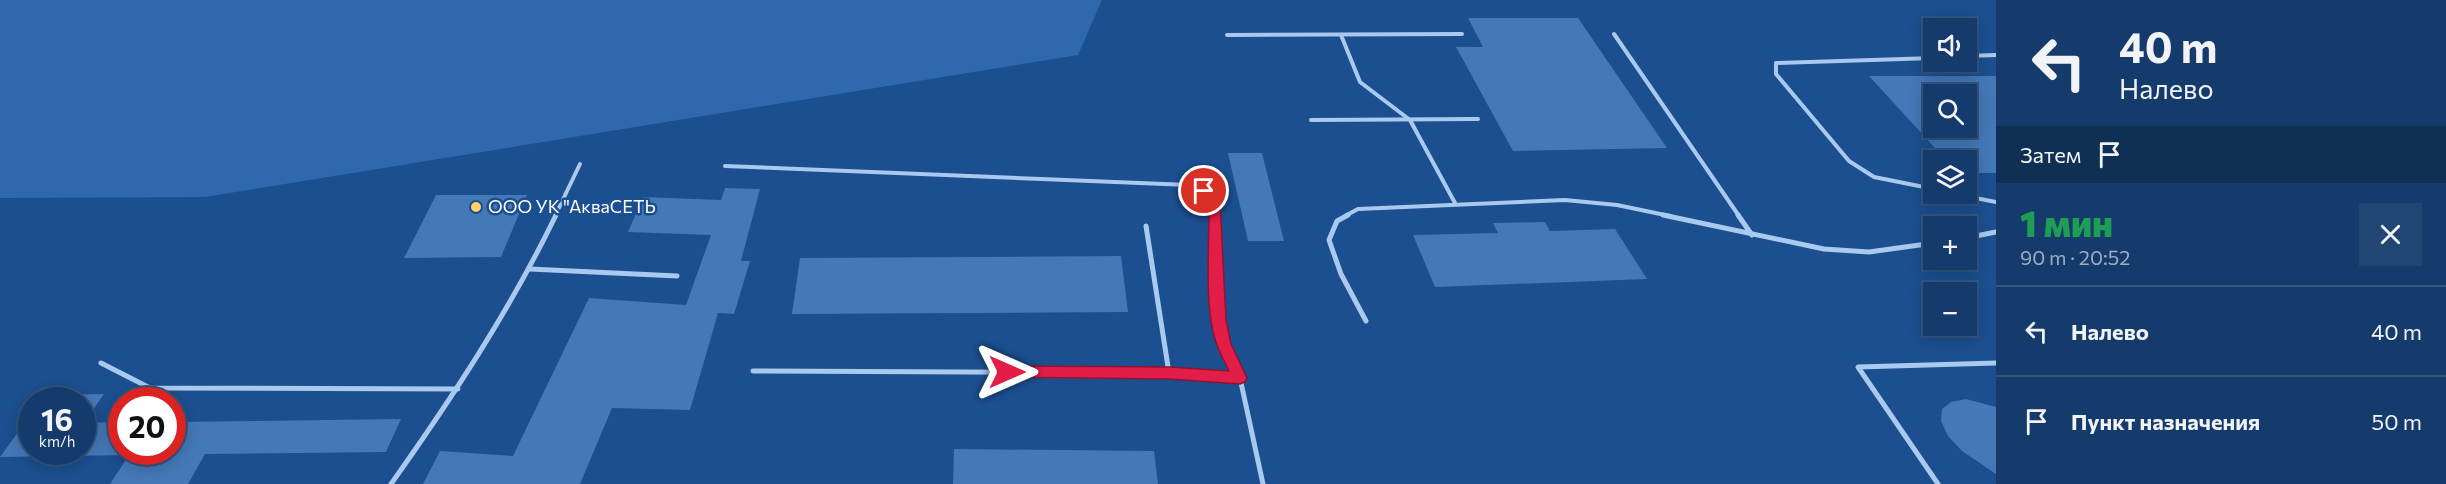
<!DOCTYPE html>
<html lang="ru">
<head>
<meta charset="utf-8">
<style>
	body { margin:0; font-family:Commissioner,sans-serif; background:#214673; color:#f1f3f6; height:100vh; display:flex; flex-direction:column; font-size:22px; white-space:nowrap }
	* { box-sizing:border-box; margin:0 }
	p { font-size:20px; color:#9dadc1 }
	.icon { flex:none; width:33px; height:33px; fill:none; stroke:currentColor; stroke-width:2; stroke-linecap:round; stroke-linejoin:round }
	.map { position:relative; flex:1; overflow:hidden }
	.drawer { display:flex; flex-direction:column; background:#143b6b; width:450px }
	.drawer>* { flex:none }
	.banner { background:#143b6b; color:#f1f3f6; overflow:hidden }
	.tools { position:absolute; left:1923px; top:18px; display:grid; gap:12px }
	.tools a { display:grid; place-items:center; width:54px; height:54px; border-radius:0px; background:#143b6b; box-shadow:0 3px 15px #0003,0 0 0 2px #33557e; font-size:30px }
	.speed { position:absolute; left:18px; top:387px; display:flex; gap:12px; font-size:30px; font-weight:700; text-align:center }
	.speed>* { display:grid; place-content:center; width:78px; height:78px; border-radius:50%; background:#143b6b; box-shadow:0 3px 15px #0003,0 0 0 2px #33557e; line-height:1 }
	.speed small { font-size:15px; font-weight:400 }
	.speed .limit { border:9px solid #d22; background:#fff; color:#111 }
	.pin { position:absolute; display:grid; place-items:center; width:51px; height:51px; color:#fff; margin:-26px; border:3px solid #fff; border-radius:50%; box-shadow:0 2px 6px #0007 }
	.me { position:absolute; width:66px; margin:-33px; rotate:90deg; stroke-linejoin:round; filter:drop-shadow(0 0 4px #0008) }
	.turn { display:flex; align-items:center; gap:21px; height:126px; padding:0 24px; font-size:27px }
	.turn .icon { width:78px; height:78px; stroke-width:2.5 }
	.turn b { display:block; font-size:42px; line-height:51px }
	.then { display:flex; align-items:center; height:57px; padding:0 24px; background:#0003; gap:12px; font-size:22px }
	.round { display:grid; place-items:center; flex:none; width:63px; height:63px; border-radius:0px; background:#214673 }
	.headline { display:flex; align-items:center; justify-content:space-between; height:102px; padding:0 24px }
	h1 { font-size:36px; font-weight:800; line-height:45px; color:#1e9e55 }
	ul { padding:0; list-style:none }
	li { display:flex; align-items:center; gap:18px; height:90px; padding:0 24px; border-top:2px solid #33557e }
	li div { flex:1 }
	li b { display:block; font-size:22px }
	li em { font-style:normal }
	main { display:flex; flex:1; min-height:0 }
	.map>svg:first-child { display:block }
	.green { fill:#2e69ad }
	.building { fill:#4478b7; fill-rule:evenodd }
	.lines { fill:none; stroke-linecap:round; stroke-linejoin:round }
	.service-far1 { stroke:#a9c9ee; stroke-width:4 }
	.service { stroke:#a9c9ee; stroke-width:5 }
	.route { fill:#e11d48; stroke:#92132f; stroke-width:1.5 }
	.poi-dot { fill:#ffd166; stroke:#1b4f8f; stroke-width:2 }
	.labels { text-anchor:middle; stroke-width:5; stroke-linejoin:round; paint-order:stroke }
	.poi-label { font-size:18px; fill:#fff; stroke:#1b4f8f; text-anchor:start }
</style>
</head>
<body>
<main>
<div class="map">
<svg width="1996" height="484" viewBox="0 0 1996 484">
	<rect width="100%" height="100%" fill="#1b4f8f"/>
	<polygon class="green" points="0,0 1102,0 1078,55 205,197 0,198"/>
	<g class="building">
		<polygon points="1468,18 1578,18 1667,148 1513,151 1456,47 1483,47"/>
		<path d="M1869 76H1996V173H1966V160H1946ZM1934 94H1966V128H1934Z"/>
		<polygon points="1228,153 1262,153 1284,241 1248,241"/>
		<polygon points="725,188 760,189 741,261 750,261 734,314 718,313 690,410 612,408 580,484 423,484 440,451 513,456 589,298 686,305 711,235 628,232 643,197 721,200"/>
		<polygon points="436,195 527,195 501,257 404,258"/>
		<polygon points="1545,222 1550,231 1615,229 1647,279 1435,287 1413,235 1498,233 1493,223"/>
		<polygon points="1121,256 1128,312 792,314 800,258"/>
		<polygon points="104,394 84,423 122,422 122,452 172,452 172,422 401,419 386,452 205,454 188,484 110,484 129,455 0,457 32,413 32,452 82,452 82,400 40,400 45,395"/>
		<polygon points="1966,399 1996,407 1996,474 1962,451 1948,436 1941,421 1942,409 1951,402"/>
		<polygon points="954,449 1154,451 1158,484 953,484"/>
	</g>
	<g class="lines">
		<g class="service-far1">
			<polyline points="1614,34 1739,216"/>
			<polyline points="1227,35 1462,34"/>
			<polyline points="1341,35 1360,82 1410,120 1455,203"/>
			<polyline points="1966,56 1996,55"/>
			<polyline points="1934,58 1776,63 1776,74 1849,161 1874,177 1934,189"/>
			<polyline points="1311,120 1478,119"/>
			<polyline points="725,166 1189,185 1204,191 1213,200 1214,216"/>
			<polyline points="1955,194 1996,202"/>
			<polyline points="555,216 580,164"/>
			<polyline points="1345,216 1358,209 1565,200 1617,205 1670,216"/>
		</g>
		<g class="service">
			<polyline points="1214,215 1219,320 1223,344 1240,378 1263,484"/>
			<polyline points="1348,215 1337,221 1329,240 1341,274 1366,321"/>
			<polyline points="1663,215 1824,249 1869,252 1934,243"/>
			<polyline points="1738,215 1752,235"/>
			<polyline points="1966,238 1996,232"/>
			<polyline points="530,269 677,276"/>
			<polyline points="101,363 150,388 458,389"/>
			<polyline points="753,371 1169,373 1146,226"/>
			<polyline points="1169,373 1240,378"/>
			<path d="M391 484C452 398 510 310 556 215"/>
			<polyline points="1938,484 1858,367 1996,363"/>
		</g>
	</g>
	<path class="route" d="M1204 187 1209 188 1220 200 1226 320 1231 344 1247 378 1245 382 1240 384 1169 379 1002 377 1000 372 1002 368 1007 366 1169 367 1229 371C1225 362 1220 354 1217 345 1204 310 1209 251 1209 213L1207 201 1198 191Z"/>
	<circle class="poi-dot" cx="476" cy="207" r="6"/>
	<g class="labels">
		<g class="poi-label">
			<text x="488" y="213">ООО УК "АкваСЕТЬ</text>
		</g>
	</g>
</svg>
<div class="tools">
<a><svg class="icon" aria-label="sound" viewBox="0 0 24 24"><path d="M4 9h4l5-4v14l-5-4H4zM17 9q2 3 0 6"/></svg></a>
<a><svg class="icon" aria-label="search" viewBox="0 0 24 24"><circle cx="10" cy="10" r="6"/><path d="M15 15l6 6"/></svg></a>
<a><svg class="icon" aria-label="layers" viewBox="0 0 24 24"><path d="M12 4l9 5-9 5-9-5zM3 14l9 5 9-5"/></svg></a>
<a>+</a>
<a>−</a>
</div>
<div class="speed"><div>16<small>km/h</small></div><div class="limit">20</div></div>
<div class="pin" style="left:1204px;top:191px;background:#d93025"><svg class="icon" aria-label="arrive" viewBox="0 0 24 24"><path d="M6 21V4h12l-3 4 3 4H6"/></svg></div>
<svg class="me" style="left:1007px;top:372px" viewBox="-20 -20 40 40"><path d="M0-17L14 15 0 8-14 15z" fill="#e11d48" stroke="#fff" stroke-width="4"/></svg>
</div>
<section class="drawer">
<div class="banner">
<div class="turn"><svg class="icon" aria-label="left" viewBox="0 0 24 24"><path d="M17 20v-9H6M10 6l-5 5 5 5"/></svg><div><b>40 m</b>Налево</div></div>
<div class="then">Затем<svg class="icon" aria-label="arrive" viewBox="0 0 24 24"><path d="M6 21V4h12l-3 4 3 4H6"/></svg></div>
</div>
<div class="headline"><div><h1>1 мин</h1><p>90 m · 20:52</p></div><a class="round"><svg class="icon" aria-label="close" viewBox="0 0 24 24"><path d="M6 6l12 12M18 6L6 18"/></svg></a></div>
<ul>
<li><svg class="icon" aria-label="left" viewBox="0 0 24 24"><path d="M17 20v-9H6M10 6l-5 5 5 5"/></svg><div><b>Налево</b></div><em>40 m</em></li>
<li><svg class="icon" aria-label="arrive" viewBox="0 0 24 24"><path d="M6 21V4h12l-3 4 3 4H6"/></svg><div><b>Пункт назначения</b></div><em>50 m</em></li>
</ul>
</section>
</main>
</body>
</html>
